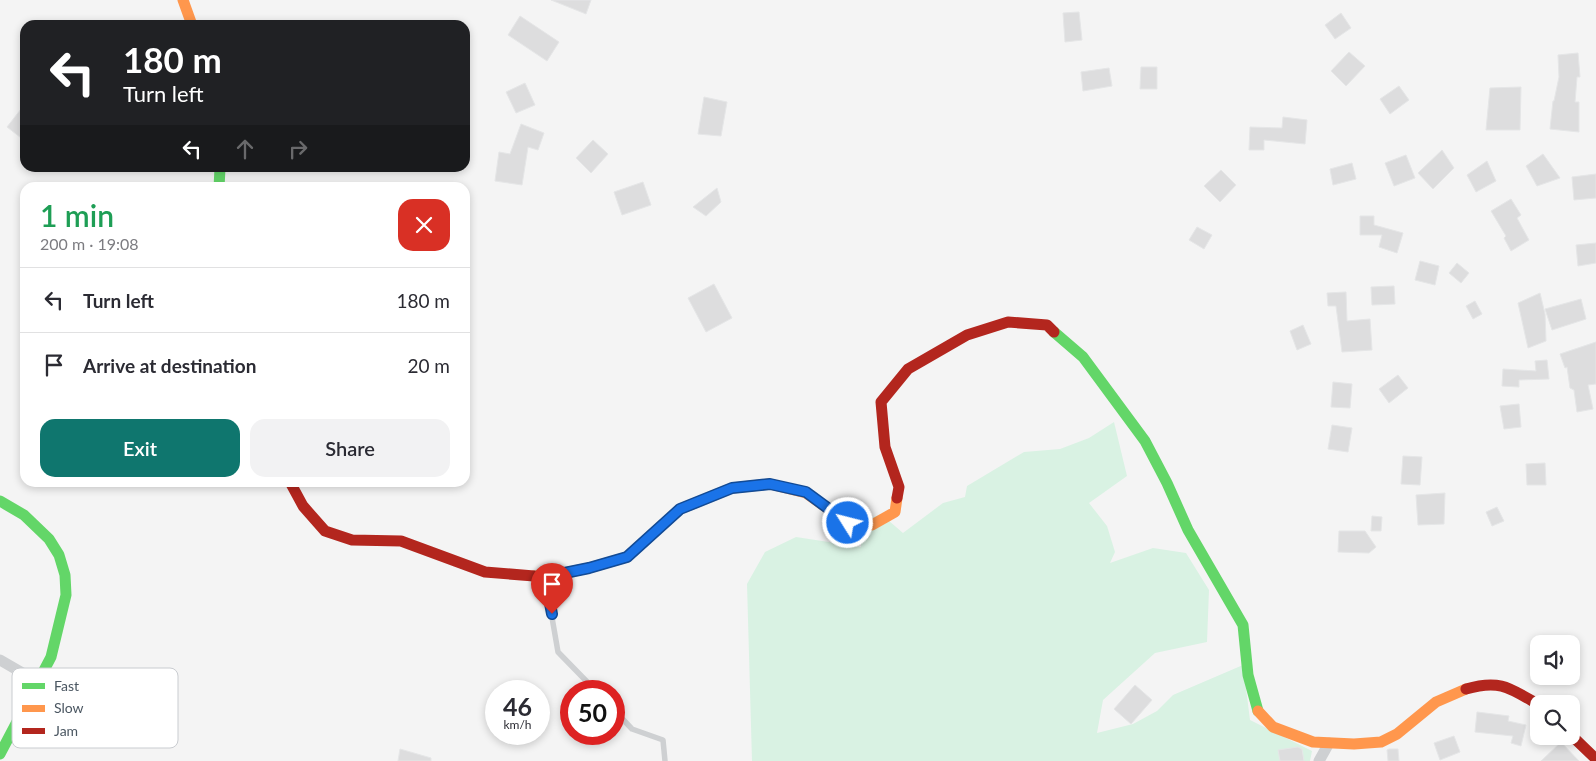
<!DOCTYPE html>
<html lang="en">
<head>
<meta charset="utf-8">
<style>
	body { margin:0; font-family:Lato,sans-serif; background:#f2f2f3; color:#2b2b33; height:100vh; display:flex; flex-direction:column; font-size:19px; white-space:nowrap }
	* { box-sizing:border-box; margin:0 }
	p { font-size:16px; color:#7c7c81 }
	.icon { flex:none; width:28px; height:28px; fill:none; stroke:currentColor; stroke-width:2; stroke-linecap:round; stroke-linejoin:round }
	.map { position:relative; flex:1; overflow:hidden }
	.drawer { position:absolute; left:20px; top:182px; width:450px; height:305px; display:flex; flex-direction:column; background:#fff; border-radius:15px; box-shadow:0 2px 8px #0003 }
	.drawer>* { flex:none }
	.banner { position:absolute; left:20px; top:20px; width:450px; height:152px; border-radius:15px; box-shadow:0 2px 8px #0003; background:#202124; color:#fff; overflow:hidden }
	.controls { position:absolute; left:1530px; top:635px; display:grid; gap:10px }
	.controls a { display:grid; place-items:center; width:50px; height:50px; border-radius:10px; background:#fff; box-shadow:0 2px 8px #0003; font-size:25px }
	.speed { position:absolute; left:485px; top:680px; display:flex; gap:10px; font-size:25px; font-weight:700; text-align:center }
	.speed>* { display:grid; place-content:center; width:65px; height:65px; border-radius:50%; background:#fff; box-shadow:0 2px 8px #0003; line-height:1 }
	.speed small { font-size:12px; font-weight:400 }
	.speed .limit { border:8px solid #d22; background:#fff; color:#111 }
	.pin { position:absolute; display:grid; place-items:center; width:42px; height:42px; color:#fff; margin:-51px -21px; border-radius:50% 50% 50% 0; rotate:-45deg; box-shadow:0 0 5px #0007 }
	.pin .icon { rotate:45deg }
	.me { position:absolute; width:55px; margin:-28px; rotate:306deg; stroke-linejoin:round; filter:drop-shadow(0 0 4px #0008) }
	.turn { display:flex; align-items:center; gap:18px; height:105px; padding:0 20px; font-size:22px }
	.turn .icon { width:65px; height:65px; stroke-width:2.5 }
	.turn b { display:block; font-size:35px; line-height:42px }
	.lanes { display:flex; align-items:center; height:48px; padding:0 20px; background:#0003; justify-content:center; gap:25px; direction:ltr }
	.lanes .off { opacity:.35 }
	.round { display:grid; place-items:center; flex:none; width:52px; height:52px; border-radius:15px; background:#f2f2f3 }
	.overview { display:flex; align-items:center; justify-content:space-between; height:85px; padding:0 20px }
	h1 { font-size:30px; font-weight:600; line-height:38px; color:#1e9e55 }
	.primary-button { display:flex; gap:10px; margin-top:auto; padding:10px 20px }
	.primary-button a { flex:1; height:58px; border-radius:15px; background:#0f766e; color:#fff; font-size:20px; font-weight:600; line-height:58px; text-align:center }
	.primary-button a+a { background:#f2f2f3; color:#2b2b33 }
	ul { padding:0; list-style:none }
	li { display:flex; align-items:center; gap:15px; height:65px; padding:0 20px; border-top:1px solid #e1e1e2 }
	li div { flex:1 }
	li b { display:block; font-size:19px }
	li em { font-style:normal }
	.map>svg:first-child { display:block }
	.green { fill:#d9f2e3 }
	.building { fill:#ddddde; stroke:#e5e6e7 }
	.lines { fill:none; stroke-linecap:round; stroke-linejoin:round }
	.lane { stroke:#ced0d2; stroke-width:5.5 }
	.street { stroke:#ced0d2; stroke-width:11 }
	.fast { stroke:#63d668; stroke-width:11 }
	.slow { stroke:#ff974d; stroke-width:11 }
	.jam { stroke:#b3261e; stroke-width:11 }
	.route-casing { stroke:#114b97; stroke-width:12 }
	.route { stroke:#1a73e8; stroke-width:9 }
	.key { fill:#fff; stroke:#c9ccd0; stroke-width:1 }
	.key-label { font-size:14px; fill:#4a5661 }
</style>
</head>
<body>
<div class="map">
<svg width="1596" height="761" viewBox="0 0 1596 761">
	<rect width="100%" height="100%" fill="#f4f4f4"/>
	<polygon class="green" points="1114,422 1127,476 1089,503 1107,526 1115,552 1110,563 1153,548 1186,553 1209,590 1207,642 1155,653 1103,700 1097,733 1133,724 1157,711 1173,695 1243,665 1250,720 1312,751 1310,761 752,761 747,584 765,552 796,537 861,547 862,522 881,514 903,533 943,503 965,497 967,486 1024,452 1060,449 1089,438"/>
	<g class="building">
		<polygon points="551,0 591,0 586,14"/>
		<polygon points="1079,12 1082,40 1065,42 1063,13"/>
		<polygon points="1341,13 1351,28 1335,39 1325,25"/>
		<polygon points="520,16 559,42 547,61 508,35"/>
		<polygon points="1349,52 1365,66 1346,86 1331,71"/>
		<polygon points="1578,53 1580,77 1577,77 1575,102 1579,102 1579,132 1550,129 1553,101 1554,101 1559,77 1558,55"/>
		<polygon points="1141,67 1157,67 1157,89 1140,89"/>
		<polygon points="1109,68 1112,86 1083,91 1081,72"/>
		<polygon points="525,83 535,105 516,113 506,92"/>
		<polygon points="1399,86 1409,100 1390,114 1380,99"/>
		<polygon points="1521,87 1520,130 1486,130 1490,88"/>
		<polygon points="704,97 727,102 721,136 698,134"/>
		<polygon points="21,109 25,117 25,141 7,127"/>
		<polygon points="1283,117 1307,120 1305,144 1264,140 1264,150 1249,150 1250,127 1282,128"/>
		<polygon points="521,124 544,133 538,150 528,147 522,185 495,181 499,152 510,154"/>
		<polygon points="593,140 608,154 591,173 576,158"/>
		<polygon points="1442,150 1454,168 1433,189 1418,173"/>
		<polygon points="1543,154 1560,178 1537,186 1526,166"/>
		<polygon points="1406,155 1415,178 1394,186 1385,163"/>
		<polygon points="1487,161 1496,181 1476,192 1467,175"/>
		<polygon points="1352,163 1356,179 1333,185 1330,169"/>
		<polygon points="1221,170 1236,185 1220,202 1204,186"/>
		<polygon points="1596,174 1596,198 1574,200 1572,177"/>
		<polygon points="643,182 651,205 622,215 614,192"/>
		<polygon points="717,188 721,202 706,216 693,207"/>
		<polygon points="1511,199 1521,215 1517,218 1529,240 1511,251 1504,238 1506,236 1491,211"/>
		<polygon points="1360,216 1374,216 1374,225 1403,233 1397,253 1379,247 1382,235 1360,235"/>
		<polygon points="1197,227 1212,235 1204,249 1189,240"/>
		<polygon points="1596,243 1596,263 1578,266 1576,245"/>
		<polygon points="1420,261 1439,266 1435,285 1415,280"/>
		<polygon points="1457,263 1469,273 1461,283 1449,273"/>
		<polygon points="714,284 732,318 706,332 688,298"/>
		<polygon points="1394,286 1395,304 1372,305 1371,287"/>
		<polygon points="1346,292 1347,321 1370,319 1372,350 1342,352 1336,306 1328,306 1327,293"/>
		<polygon points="1540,293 1545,314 1546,341 1528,348 1518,303"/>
		<polygon points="1581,299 1586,319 1552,330 1545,309"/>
		<polygon points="1475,301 1482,314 1473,319 1466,306"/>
		<polygon points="1303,325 1311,344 1297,350 1290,331"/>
		<polygon points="1596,342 1596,384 1588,385 1593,409 1577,412 1574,390 1570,388 1567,367 1565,368 1560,354"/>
		<polygon points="1547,360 1549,379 1519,380 1519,387 1502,386 1503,369 1536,371 1535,361"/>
		<polygon points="1398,375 1408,388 1389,403 1379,389"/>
		<polygon points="1333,382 1352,384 1350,408 1331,407"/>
		<polygon points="1519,404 1521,427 1504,429 1500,406"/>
		<polygon points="1332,425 1352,428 1348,452 1328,449"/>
		<polygon points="1403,456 1422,457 1420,485 1401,484"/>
		<polygon points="1545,463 1546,485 1527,485 1526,464"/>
		<polygon points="1445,493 1444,524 1418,525 1416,495"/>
		<polygon points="1497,507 1504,521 1492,526 1486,512"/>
		<polygon points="1372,516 1382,517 1381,531 1371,531"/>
		<polygon points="1339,531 1365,531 1376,547 1369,553 1338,552"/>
		<polygon points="1135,685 1152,700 1131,724 1114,709"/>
		<polygon points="1477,712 1509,716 1508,721 1526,725 1521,746 1511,743 1513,736 1475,732"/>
		<polygon points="1454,736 1460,752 1440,760 1434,743"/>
		<polygon points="1561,742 1579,761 1541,761"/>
		<polygon points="1298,747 1302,749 1304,761 1280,761 1278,750"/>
		<polygon points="400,749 431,758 431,761 398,761"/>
		<polygon points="1389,749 1398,749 1399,761 1388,761 1387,750"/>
	</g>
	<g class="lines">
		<g class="lane">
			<polyline points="545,577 558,652 596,691"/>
			<polyline points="614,710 632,729 663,740 665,761"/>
		</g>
		<g class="street">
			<polyline points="0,660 38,682"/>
			<polyline points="1319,761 1329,743"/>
		</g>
		<g class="fast">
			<polyline points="219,188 220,168"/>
			<polyline points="1054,332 1083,357 1145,441 1167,483 1188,530 1243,625 1248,675 1258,711"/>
			<polyline points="0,501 24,515 49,539 59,555 65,575 66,595 51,657 0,754"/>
		</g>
		<g class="slow">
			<polyline points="183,0 192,25"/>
			<polyline points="534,576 545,577 589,568 627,557 680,509 732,488 770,484 806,493 848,523 872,525 895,512 897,498"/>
			<polyline points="1258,711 1273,727 1313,742 1354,744 1381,742 1397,734 1436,702 1466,689"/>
		</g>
		<g class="jam">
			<polyline points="290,482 303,506 325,531 352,540 401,541 485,572 534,576"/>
			<polyline points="897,498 899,487 885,447 881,402 908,369 967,335 1008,322 1047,325 1054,332"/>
			<path d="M1466 689C1500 679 1510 688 1539 705"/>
			<polyline points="1571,735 1596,759"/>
		</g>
	</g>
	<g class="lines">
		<g class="route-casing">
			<polyline id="route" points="552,614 545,577 589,568 627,557 680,509 732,488 770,484 806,492 848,523"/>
		</g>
		<use href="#route" class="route"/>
	</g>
	<rect x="12" y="668" width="166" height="80" rx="8" class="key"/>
	<rect x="22" y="683" width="23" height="6" fill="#63d668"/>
	<rect x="22" y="705" width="23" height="7" fill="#ff974d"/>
	<rect x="22" y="728" width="23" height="6" fill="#b3261e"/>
	<g class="key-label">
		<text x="54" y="691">Fast</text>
		<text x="54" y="713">Slow</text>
		<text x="54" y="736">Jam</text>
	</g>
</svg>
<div class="controls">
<a><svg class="icon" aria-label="sound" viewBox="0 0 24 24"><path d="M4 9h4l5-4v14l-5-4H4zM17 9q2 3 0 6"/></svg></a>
<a><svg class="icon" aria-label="search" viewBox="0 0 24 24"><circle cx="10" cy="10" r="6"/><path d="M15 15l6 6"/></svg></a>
</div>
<div class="speed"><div>46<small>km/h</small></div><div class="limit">50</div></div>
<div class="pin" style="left:552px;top:614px;background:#d93025"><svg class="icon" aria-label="arrive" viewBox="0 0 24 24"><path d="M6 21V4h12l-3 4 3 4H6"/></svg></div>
<svg class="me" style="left:848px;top:523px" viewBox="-20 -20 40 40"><circle r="17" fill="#1a73e8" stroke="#fff" stroke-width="3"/><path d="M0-11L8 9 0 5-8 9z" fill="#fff"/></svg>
<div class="banner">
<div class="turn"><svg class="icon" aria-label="left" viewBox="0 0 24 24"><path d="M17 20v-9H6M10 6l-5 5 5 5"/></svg><div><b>180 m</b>Turn left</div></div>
<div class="lanes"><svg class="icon" aria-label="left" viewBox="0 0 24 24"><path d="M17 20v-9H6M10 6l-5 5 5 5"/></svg><svg class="icon off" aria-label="ahead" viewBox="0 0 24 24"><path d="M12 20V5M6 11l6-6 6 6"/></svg><svg class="icon off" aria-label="right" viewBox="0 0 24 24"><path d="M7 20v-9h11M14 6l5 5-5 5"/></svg></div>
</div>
<section class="drawer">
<div class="overview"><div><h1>1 min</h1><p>200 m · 19:08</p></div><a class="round" style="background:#d93025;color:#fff"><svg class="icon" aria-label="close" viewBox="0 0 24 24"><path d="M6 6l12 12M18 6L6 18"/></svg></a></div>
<ul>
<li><svg class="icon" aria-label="left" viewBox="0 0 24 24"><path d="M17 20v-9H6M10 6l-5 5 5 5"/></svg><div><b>Turn left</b></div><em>180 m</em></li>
<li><svg class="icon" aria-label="arrive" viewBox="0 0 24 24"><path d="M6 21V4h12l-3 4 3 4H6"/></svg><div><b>Arrive at destination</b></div><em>20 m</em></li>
</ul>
<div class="primary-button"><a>Exit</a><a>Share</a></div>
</section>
</div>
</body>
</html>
